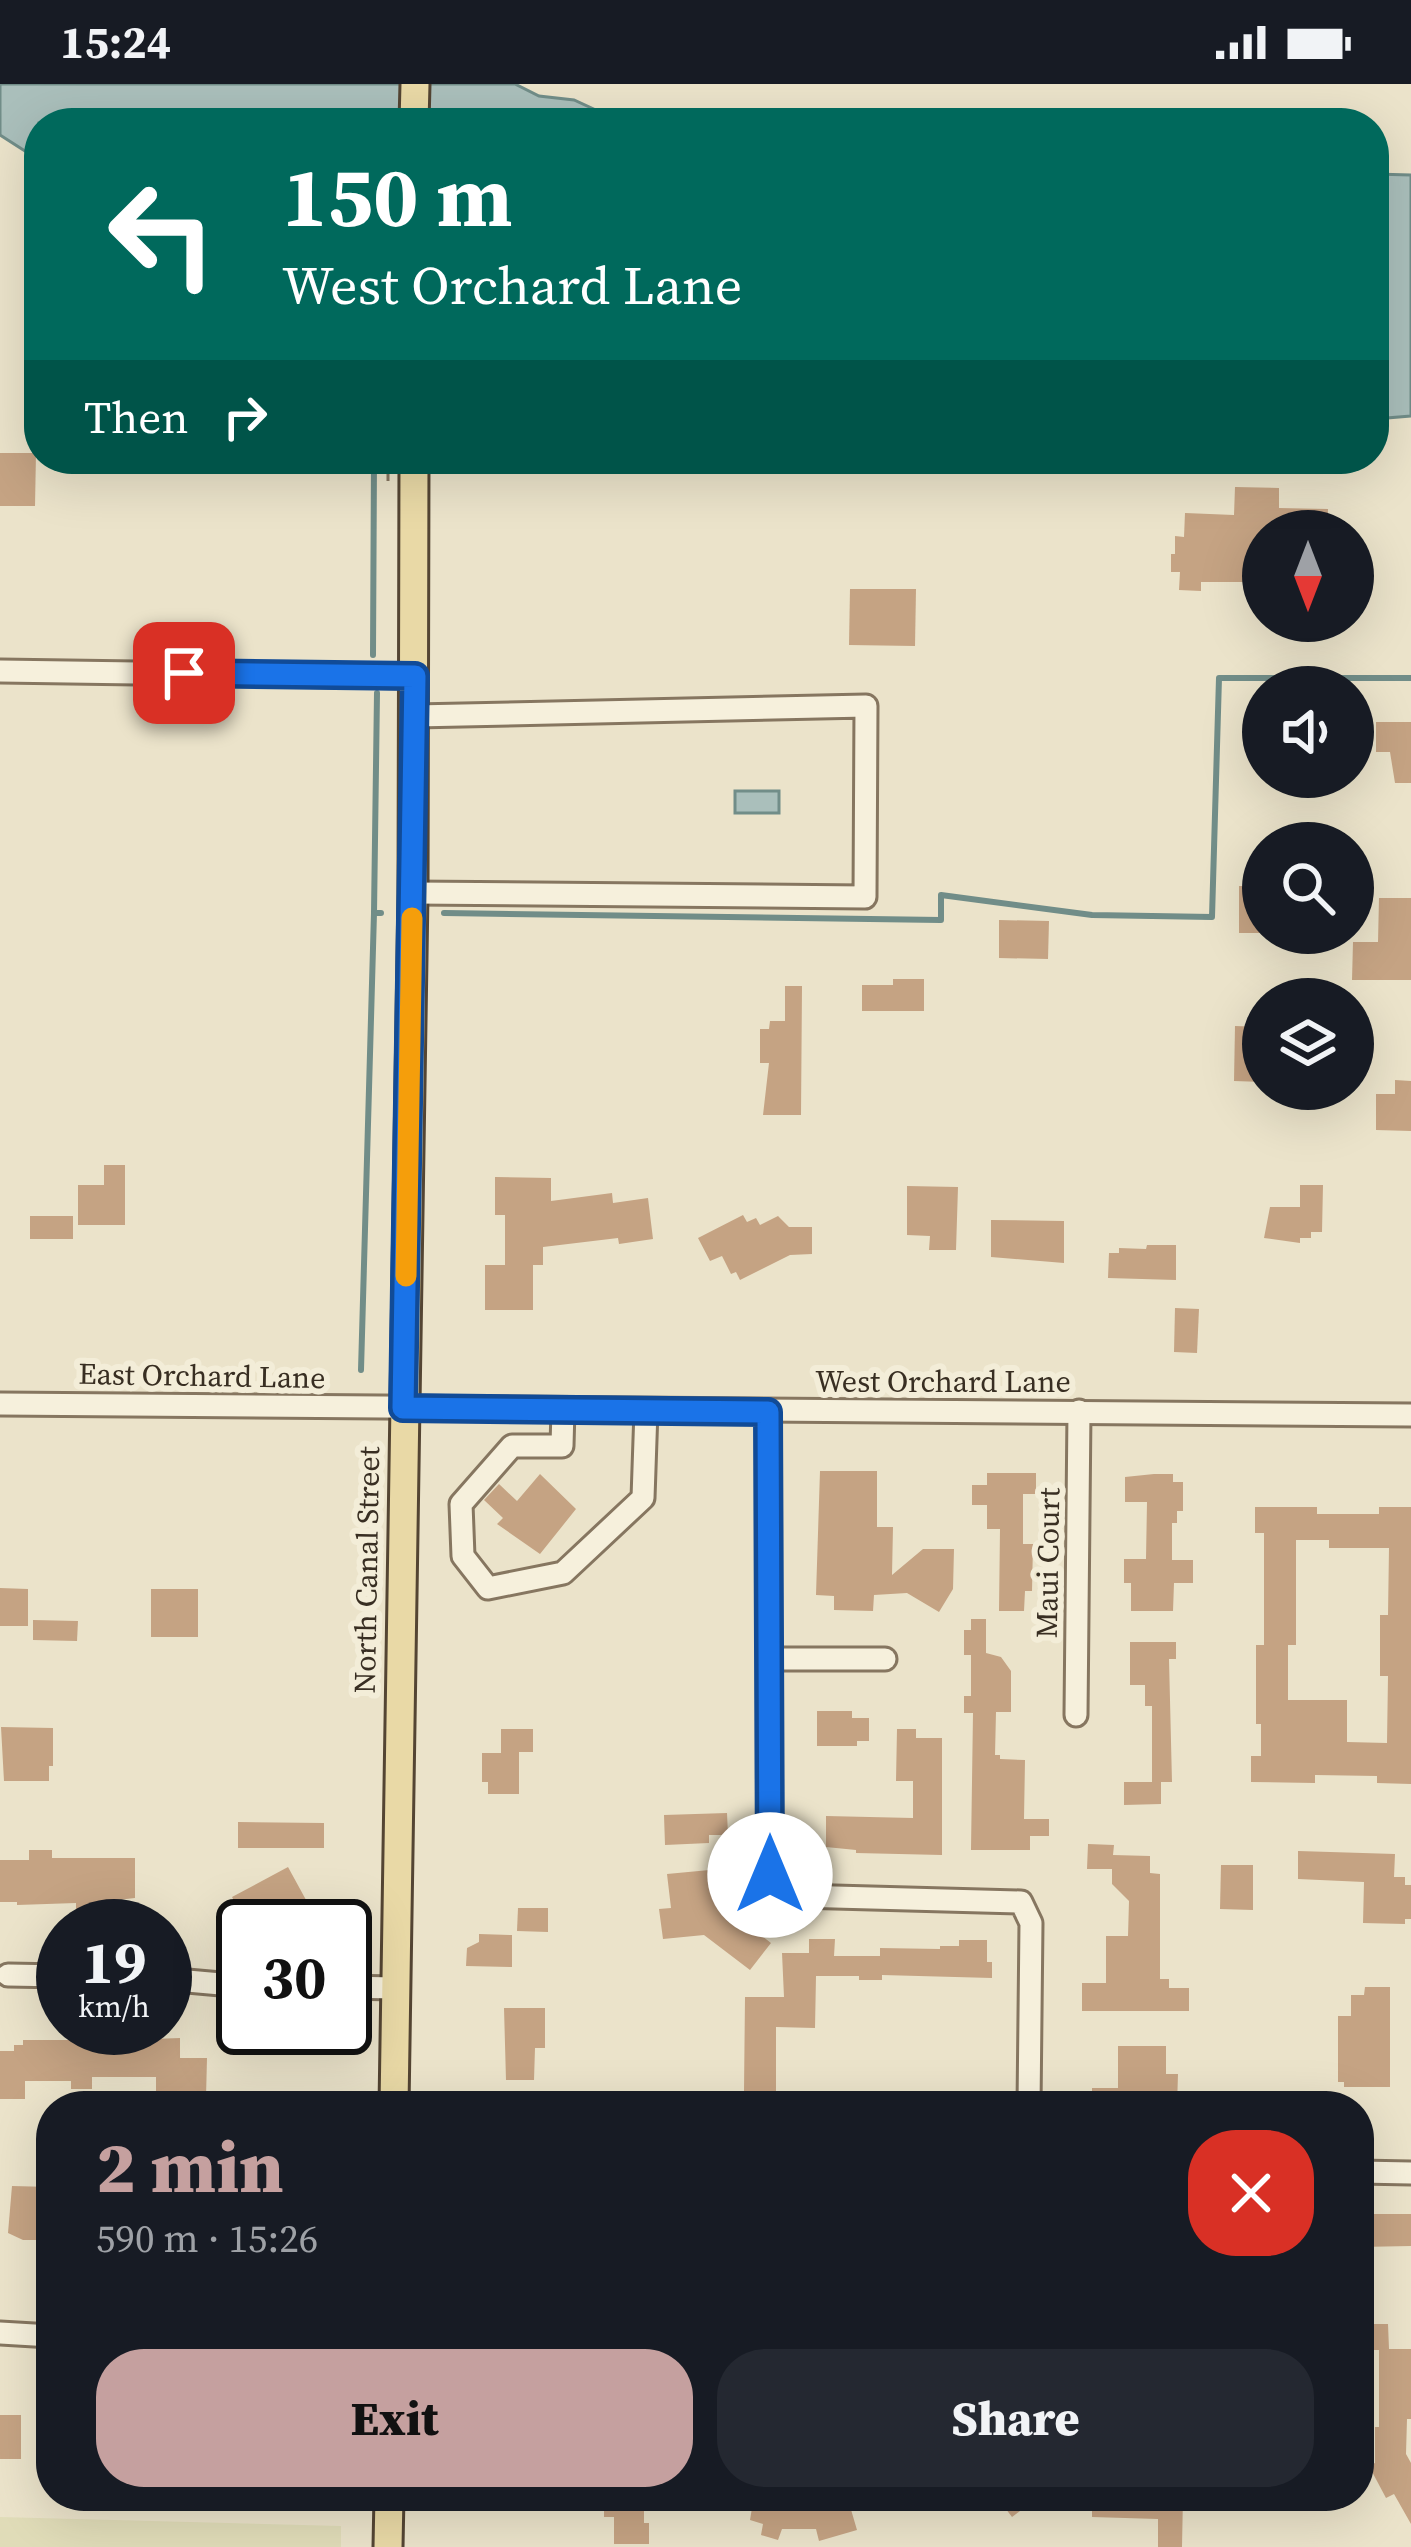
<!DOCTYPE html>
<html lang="en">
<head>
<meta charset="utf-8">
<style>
	body { margin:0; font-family:"Source Serif 4",serif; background:#242831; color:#f1f3f6; height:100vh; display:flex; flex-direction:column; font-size:45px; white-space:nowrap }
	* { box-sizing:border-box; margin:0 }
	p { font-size:39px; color:#9ea1a6 }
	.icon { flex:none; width:66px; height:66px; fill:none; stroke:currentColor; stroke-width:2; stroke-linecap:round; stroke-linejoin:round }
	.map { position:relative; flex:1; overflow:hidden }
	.side { position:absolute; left:36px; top:2007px; width:1338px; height:420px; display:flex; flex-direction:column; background:#171b24; border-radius:48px; box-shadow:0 12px 48px #0002 }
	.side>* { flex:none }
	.hud { position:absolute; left:24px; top:24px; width:1365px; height:366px; border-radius:48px; box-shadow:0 12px 48px #0002; background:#00695c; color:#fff; overflow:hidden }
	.needle { width:78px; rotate:180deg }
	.controls { position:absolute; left:1242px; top:426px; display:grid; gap:24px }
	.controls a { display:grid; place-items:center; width:132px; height:132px; border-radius:50%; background:#171b24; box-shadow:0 12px 48px #0002; font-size:60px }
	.speed { position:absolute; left:36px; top:1815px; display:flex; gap:24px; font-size:60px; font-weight:700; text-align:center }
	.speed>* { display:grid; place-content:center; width:156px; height:156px; border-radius:50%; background:#171b24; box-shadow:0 12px 48px #0002; line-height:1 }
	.speed small { font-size:30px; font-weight:400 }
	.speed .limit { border:6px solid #111; border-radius:18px; background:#fff; color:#111 }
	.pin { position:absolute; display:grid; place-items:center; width:102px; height:102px; color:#fff; margin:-51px; border-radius:24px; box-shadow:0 6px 18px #0006 }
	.me { position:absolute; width:132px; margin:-66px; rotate:0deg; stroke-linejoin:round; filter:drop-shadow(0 0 9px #0008) }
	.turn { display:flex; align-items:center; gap:42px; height:252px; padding:0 60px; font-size:54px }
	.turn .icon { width:156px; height:156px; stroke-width:2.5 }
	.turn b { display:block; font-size:84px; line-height:102px }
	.then { display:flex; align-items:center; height:114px; padding:0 60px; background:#0003; gap:24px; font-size:45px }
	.round { display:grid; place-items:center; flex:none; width:126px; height:126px; border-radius:48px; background:#242831 }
	.headline { display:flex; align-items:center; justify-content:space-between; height:204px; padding:0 60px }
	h1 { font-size:72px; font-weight:800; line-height:90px; color:#c5a09f }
	.cta { display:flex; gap:24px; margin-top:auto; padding:24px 60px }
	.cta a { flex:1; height:138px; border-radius:48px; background:#c5a09f; color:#111; font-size:48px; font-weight:800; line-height:138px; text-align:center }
	.cta a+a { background:#242831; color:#f1f3f6 }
	.status { display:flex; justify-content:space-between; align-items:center; height:84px; padding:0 60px; background:#171b24; direction:ltr }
	.status svg { height:33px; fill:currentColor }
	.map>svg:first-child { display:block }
	.farmland { fill:#e0dcb8 }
	.water { fill:#aabfbb; stroke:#718d88; stroke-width:3 }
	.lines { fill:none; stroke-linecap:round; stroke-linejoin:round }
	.stream { stroke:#718d88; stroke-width:6 }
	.building { fill:#c5a383; fill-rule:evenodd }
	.minor-casing { stroke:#867660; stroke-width:27 }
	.major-casing { stroke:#544533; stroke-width:33 }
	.path { stroke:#867660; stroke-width:3; stroke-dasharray:9 6; stroke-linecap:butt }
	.minor { stroke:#f6f0dc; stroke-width:21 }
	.major { stroke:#e9d9a6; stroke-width:27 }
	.route-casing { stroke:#114b97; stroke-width:30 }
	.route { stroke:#1a73e8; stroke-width:21 }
	.slow { stroke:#f59e0b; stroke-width:21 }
	.labels { text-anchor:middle; stroke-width:12; stroke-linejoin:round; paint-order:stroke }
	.street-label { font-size:30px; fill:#382e22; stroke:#f3edd8 }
</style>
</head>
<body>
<div class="status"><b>15:24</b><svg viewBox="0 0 49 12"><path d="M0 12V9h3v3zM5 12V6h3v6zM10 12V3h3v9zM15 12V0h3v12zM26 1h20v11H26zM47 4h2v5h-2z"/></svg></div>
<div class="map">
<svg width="1411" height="2463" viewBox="0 0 1411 2463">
	<rect width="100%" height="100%" fill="#ebe3ca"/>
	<polygon class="farmland" points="0,2433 341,2442 341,2463 0,2463"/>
	<g class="water">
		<polygon points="0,0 515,0 539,12 574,16 624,39 39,39 39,76 0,51"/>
		<polygon points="1374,90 1411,91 1411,332 1374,335"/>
		<rect x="735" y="707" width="44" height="22"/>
	</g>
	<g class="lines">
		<g class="stream">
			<polyline points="373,571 374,375"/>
			<polyline points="377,609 374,829 381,829"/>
			<polyline points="444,829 941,836 941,811 1092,831 1212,833 1219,594 1411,594"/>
			<polyline points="361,1286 374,829"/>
		</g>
	</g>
	<g class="building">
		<polygon points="0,369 36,369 35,422 0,422"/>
		<polygon points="1235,403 1279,404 1279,424 1328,425 1327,447 1263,447 1263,498 1201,498 1201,507 1179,506 1180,488 1171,488 1171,470 1175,470 1175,452 1184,453 1185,429 1234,431"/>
		<polygon points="850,505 916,505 915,562 849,561"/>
		<polygon points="1376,638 1411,638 1411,699 1395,699 1390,668 1376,668"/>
		<rect x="1239" y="802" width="24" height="47"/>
		<polygon points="1379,814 1411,814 1411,896 1352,896 1353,858 1378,858"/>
		<polygon points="999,836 1049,837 1048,875 999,874"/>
		<polygon points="893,895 924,895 924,927 862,927 862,901 893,901"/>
		<polygon points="785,902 802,902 801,1031 763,1031 769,979 760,979 760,945 769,945 770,937 785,937"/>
		<polygon points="1235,942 1263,943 1263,998 1234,997"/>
		<polygon points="1395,996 1411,997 1411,1047 1376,1046 1376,1010 1395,1010"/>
		<polygon points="104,1081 125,1081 125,1141 78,1141 78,1101 104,1101"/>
		<polygon points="495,1093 551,1094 551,1117 612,1109 613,1119 648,1114 653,1155 619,1160 618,1154 543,1163 543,1181 533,1181 533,1226 485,1226 485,1181 505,1181 505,1131 495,1131"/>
		<polygon points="1300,1101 1323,1101 1322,1148 1311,1148 1311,1154 1300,1154 1300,1159 1264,1154 1270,1123 1300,1123"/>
		<polygon points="907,1102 958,1103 956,1166 929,1166 930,1152 907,1151"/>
		<polygon points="743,1131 747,1138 756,1134 760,1141 778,1132 789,1143 812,1143 812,1170 790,1171 740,1196 736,1188 731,1190 722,1172 710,1177 698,1154"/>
		<rect x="30" y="1132" width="43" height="23"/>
		<polygon points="991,1136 1064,1137 1064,1179 991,1173"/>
		<polygon points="1147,1161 1176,1161 1176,1196 1108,1194 1109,1169 1119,1169 1119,1164 1146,1165"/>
		<polygon points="1175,1224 1199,1225 1197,1269 1174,1268"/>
		<polygon points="820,1387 877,1387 877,1443 893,1443 892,1491 923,1465 954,1465 953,1505 939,1528 907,1509 874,1511 873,1527 834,1526 834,1512 816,1511"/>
		<polygon points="987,1389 1036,1389 1036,1410 1023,1410 1023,1460 1033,1460 1032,1507 1025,1507 1024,1527 999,1527 1000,1445 987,1445 987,1421 972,1421 972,1401 987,1401"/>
		<polygon points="540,1390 576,1425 540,1470 497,1440 503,1434 484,1416 499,1400 517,1417"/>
		<polygon points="1154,1390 1173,1390 1173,1398 1183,1398 1183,1427 1177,1427 1177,1439 1172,1439 1172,1476 1193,1476 1193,1499 1174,1499 1173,1527 1131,1527 1131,1499 1124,1499 1124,1475 1146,1475 1147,1418 1125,1418 1125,1393"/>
		<path d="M1255 1423H1317V1430H1379V1423H1411V1700L1377 1699V1692L1315 1691V1699L1251 1698V1672H1261V1640H1256V1561H1264V1449H1255ZM1296 1456H1329V1464H1389L1388 1531H1380V1592H1388L1387 1659 1347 1658V1616H1288V1561H1296Z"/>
		<polygon points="0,1504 28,1505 28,1542 0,1542"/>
		<rect x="151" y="1505" width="47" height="48"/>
		<polygon points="971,1535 986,1535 986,1569 1001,1573 1011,1587 1011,1628 996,1628 995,1671 1000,1671 1000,1675 1025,1676 1024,1735 1049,1735 1049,1752 1030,1752 1030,1766 971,1766 973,1629 964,1629 964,1612 971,1612 971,1571 964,1571 964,1546 971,1546"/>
		<polygon points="33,1536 78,1537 77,1557 33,1556"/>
		<polygon points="1130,1558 1176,1558 1176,1575 1169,1575 1172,1698 1152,1698 1152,1622 1145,1622 1145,1601 1130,1601"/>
		<polygon points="817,1627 852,1627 852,1634 869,1634 869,1657 857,1657 857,1662 817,1662"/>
		<polygon points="1,1643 53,1644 53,1682 49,1682 49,1697 4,1697"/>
		<polygon points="501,1645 533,1645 533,1668 519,1668 519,1710 488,1710 488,1698 482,1698 482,1669 501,1669"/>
		<polygon points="897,1645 916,1645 916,1654 942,1654 942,1771 856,1769 856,1766 826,1763 826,1732 913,1734 913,1697 896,1697"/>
		<polygon points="1124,1698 1161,1698 1161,1720 1124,1721"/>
		<polygon points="727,1729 728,1751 709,1751 709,1759 665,1761 664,1731"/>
		<polygon points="238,1738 324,1739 324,1764 238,1764"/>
		<polygon points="1088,1760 1114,1761 1113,1771 1150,1772 1150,1789 1160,1790 1160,1895 1169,1895 1169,1904 1189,1904 1189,1927 1082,1927 1082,1899 1106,1899 1106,1852 1128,1852 1129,1817 1112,1800 1112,1785 1087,1785"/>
		<polygon points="29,1766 52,1766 52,1774 135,1774 135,1814 100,1818 100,1837 76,1837 76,1819 17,1821 17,1818 0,1818 0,1776 29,1776"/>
		<polygon points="1298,1767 1395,1770 1394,1793 1405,1793 1405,1801 1411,1801 1411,1835 1405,1835 1405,1840 1363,1839 1364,1798 1298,1795"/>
		<polygon points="1221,1781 1253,1781 1253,1826 1220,1825"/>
		<polygon points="288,1783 317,1836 306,1842 288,1842 284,1834 268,1842 248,1842 232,1813"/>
		<polygon points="720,1785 725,1823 771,1859 750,1886 704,1851 663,1855 659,1825 671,1824 667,1790"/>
		<polygon points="518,1824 548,1824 548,1848 517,1847"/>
		<polygon points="479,1850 512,1851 512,1883 466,1882 467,1864 479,1858"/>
		<polygon points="809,1855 835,1855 834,1872 880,1872 880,1864 940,1865 940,1862 959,1862 959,1856 987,1856 987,1878 992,1878 992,1894 882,1891 882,1896 859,1896 859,1892 816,1892 815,1944 776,1943 776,2008 744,2008 745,1913 784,1913 782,1869 809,1869"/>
		<polygon points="1365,1903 1390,1903 1390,2003 1344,2003 1344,1998 1338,1998 1338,1932 1351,1932 1351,1911 1364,1911"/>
		<polygon points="504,1924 545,1924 545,1964 535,1964 534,1996 506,1996"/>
		<polygon points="71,1946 125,1950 125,1956 180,1954 180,1974 207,1974 206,2014 175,2014 175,2022 156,2022 156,1993 92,1993 92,2005 71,2005 71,1997 25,1997 25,2015 0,2015 0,1967 14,1967 14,1961 23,1961 23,1956 71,1956"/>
		<polygon points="1118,1962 1166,1962 1166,1990 1178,1990 1177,2022 1092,2022 1092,2004 1118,2004"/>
		<polygon points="12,2102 51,2103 51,2156 23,2156 8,2149"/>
		<polygon points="1359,2130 1411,2130 1411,2162 1359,2163"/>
		<polygon points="1359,2240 1388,2240 1389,2265 1411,2265 1411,2335 1407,2335 1406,2370 1411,2379 1411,2440 1394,2410 1386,2414 1369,2382 1375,2379 1375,2343 1379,2343 1379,2266 1359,2266"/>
		<rect x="0" y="2331" width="21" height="44"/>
		<polygon points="604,2412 644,2412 644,2439 649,2439 649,2460 614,2460 614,2433 604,2433"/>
		<polygon points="754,2412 847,2412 857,2446 819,2457 816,2445 782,2445 778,2456 761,2451 763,2440 750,2436"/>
		<polygon points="996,2412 1040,2412 1012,2433"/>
		<polygon points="1092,2412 1183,2412 1182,2463 1158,2463 1158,2435 1092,2433"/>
	</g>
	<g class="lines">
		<g class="minor-casing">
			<g id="minor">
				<polyline points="0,587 415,593"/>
				<polyline points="413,809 865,813 866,622 415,632"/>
				<polyline points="0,1320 1411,1331"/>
				<polyline points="563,1325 562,1362 512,1362 461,1420 463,1472 488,1504 563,1489 643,1414 646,1326"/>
				<polyline points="768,1328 769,1765 773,1801 784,1810 798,1812 1021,1818 1031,1839 1029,2022"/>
				<polyline points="771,1575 885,1575"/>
				<polyline points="1076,1631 1079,1327"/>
				<polyline points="8,1891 63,1892"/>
				<polyline points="165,1895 243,1902"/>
				<polyline points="345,1903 395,1904"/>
				<polyline points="1359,2088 1411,2089"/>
				<polyline points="0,2249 51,2252"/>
			</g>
		</g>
		<g class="major-casing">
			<g id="major">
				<polyline points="414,39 415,0"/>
				<polyline points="394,2022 413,809 414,375"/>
				<polyline points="388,2463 389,2412"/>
			</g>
		</g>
		<polyline class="path" points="388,375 388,397"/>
		<use href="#minor" class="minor"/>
		<use href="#major" class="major"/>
	</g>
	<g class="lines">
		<g class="route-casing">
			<polyline id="route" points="184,589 415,592 403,1324 768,1328 770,1791"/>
		</g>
		<use href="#route" class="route"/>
		<polyline class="slow" points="406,1192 412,834"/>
	</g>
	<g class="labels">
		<g class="street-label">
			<text transform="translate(202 1292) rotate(1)" y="10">East Orchard Lane</text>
			<text x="943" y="1308">West Orchard Lane</text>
			<text transform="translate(1048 1479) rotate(-89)" y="10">Maui Court</text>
			<text transform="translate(367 1486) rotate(-89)" y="10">North Canal Street</text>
		</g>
	</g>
</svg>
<div class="controls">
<a><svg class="needle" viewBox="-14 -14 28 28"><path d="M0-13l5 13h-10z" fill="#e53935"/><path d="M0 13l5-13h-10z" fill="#9ea1a6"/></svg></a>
<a><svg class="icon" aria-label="sound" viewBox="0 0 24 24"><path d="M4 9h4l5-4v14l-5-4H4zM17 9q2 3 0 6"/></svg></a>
<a><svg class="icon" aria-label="search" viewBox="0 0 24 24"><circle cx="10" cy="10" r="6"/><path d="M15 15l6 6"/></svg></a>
<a><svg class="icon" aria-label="layers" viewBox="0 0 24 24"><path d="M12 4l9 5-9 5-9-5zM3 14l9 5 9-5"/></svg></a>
</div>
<div class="speed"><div>19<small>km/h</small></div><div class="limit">30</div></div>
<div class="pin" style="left:184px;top:589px;background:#d93025"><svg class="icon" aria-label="arrive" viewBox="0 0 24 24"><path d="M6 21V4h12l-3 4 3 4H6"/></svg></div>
<svg class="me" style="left:770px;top:1791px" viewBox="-20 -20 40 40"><circle r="19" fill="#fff"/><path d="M0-13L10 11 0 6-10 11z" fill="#1a73e8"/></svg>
<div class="hud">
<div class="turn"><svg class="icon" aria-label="left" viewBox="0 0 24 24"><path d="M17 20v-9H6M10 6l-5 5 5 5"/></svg><div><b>150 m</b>West Orchard Lane</div></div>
<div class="then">Then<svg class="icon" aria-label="right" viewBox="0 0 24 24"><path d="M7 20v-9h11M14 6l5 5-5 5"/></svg></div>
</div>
<section class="side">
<div class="headline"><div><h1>2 min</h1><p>590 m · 15:26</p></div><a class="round" style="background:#d93025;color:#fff"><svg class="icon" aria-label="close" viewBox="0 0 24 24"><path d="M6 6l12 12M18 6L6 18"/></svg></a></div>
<div class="cta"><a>Exit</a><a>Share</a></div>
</section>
</div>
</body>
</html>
